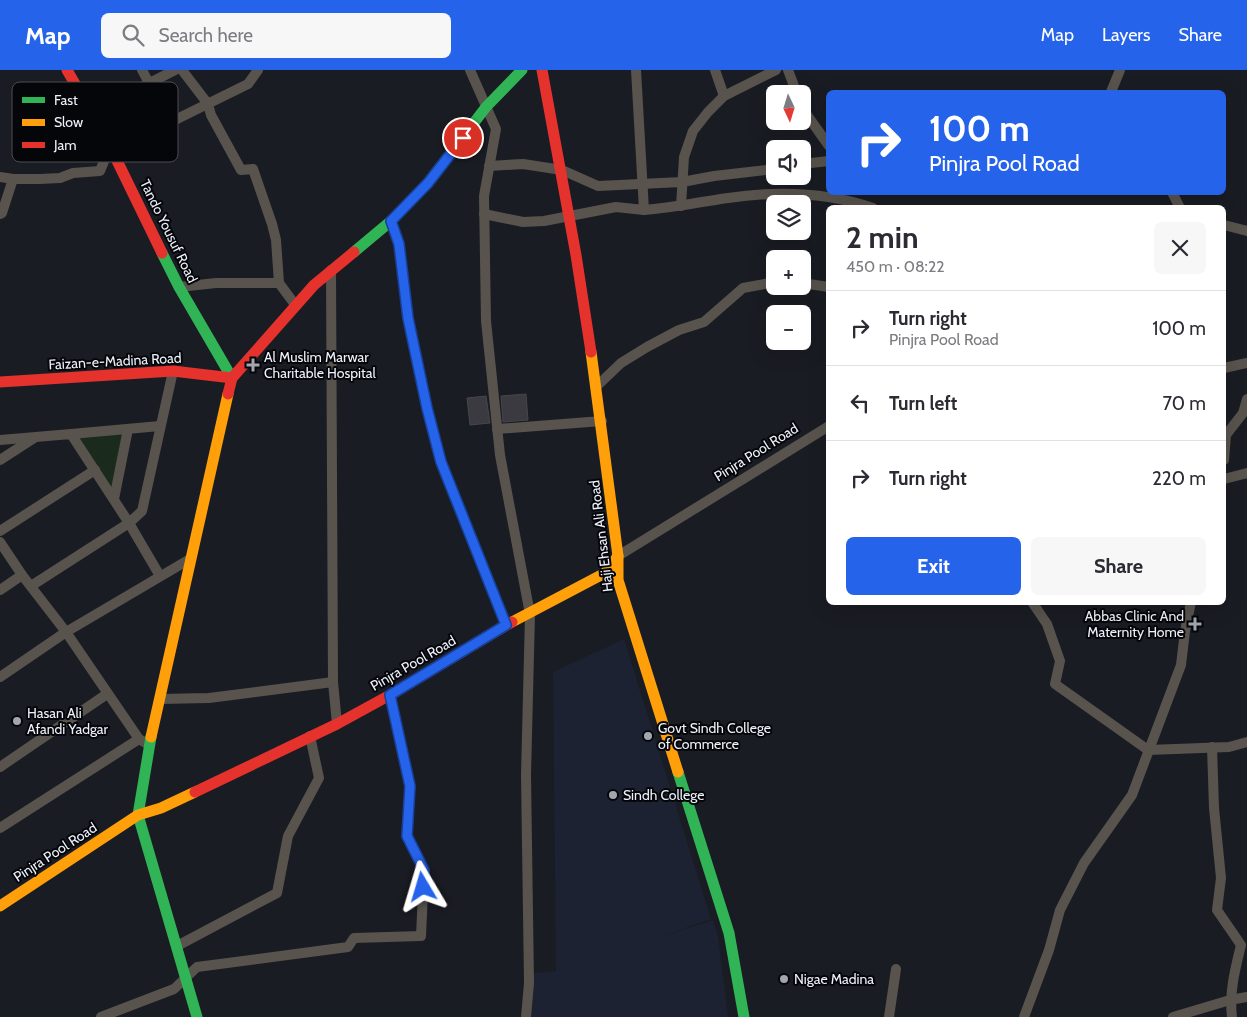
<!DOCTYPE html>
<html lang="en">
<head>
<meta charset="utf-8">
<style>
	body { margin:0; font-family:Cabin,sans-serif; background:#f7f7f7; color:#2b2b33; height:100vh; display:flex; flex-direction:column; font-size:19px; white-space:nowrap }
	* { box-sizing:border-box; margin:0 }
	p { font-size:16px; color:#7c7c81 }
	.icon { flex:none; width:28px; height:28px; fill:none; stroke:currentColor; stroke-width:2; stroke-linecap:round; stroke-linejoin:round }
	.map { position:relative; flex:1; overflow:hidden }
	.side { position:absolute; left:826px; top:135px; width:400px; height:400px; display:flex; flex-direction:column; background:#fff; border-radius:8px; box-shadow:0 5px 20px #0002 }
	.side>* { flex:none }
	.hud { position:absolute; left:826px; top:20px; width:400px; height:105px; border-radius:8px; box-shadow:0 5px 20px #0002; background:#2563eb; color:#fff; overflow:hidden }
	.needle { width:32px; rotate:176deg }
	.fabs { position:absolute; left:766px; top:15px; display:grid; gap:10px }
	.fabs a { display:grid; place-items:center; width:45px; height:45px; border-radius:8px; background:#fff; box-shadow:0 5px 20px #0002; font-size:25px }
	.pin { position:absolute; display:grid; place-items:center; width:42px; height:42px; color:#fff; margin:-21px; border:2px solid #fff; border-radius:50%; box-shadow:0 1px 5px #0007 }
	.me { position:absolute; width:55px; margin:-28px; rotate:353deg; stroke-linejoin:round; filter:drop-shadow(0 0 4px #0008) }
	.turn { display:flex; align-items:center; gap:18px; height:105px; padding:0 20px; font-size:22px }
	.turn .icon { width:65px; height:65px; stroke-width:2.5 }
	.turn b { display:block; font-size:35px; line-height:42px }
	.round { display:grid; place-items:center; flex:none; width:52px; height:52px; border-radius:8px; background:#f7f7f7 }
	.overview { display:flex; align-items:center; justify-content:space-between; height:85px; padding:0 20px }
	h1 { font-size:30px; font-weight:800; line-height:38px }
	.cta { display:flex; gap:10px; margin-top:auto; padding:10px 20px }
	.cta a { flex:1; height:58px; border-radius:8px; background:#2563eb; color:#fff; font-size:20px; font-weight:800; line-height:58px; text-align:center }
	.cta a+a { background:#f7f7f7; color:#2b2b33 }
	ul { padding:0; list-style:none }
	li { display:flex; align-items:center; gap:15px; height:75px; padding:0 20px; border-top:1px solid #e1e1e2 }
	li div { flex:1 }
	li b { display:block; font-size:19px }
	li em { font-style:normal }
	header { display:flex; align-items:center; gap:30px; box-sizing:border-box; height:70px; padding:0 25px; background:#2563eb; color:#fff }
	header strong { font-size:24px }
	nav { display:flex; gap:28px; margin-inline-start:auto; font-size:18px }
	.search { width:350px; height:45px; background:#f7f7f7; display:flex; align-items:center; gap:12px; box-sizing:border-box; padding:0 18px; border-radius:8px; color:#7c7c81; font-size:19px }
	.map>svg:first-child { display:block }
	.built { fill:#1c2232 }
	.green { fill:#1a2b1d }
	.building { fill:#3b3a41; stroke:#46464b }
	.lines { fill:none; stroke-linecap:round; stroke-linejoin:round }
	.street { stroke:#58534d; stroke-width:10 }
	.fast { stroke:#30b455; stroke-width:11 }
	.slow { stroke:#ff9f0a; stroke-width:11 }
	.jam { stroke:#e5322d; stroke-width:11 }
	.route-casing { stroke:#184099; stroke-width:12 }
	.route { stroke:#2563eb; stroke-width:9 }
	.poi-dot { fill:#a3a6af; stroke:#04060a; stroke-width:2 }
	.labels { text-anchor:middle; stroke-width:4; stroke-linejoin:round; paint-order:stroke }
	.street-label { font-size:14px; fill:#edf1fa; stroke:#04060a }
	.poi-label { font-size:14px; fill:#edf1fa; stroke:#04060a; text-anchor:start }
	.key { fill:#04060a; stroke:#4a4c52; stroke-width:1 }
	.key-label { font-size:14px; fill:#edf1fa }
</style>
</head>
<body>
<header>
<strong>Map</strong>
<div class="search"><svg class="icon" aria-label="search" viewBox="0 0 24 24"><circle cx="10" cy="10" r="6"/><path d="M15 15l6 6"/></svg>Search here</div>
<nav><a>Map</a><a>Layers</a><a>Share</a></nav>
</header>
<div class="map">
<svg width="1247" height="947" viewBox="0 0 1247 947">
	<rect width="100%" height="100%" fill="#1a1c23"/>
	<polygon class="built" points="624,569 711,849 660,867 713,850 718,867 728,947 525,947 528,904 556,901 553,602"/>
	<polygon class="green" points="128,359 114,429 71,364"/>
	<g class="building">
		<polygon points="526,324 528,350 503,352 501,326"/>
		<polygon points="486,326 490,353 470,355 467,328"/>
	</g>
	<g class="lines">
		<g class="street">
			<polyline points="142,0 149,13"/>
			<polyline points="182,0 208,34 211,45 241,100 253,99 272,154 276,170 279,213 296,236"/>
			<polyline points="470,0 496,59 484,126 486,251 500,385 530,544 526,705 529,913 526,947"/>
			<polyline points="715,0 724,26"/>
			<polyline points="788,0 797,24"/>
			<polyline points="1111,22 1120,0"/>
			<polyline points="802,38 829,76"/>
			<polyline points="91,43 175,0"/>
			<polyline points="112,81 248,14 258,0"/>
			<polyline points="802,94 829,91"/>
			<polyline points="489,96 523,94 562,100 598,116 682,112 714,106 775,99"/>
			<polyline points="0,107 13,109 40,109 60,108 73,103 100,101 107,84 106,74"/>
			<polyline points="1172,122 1180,138"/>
			<polyline points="681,136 684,87 693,61 708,42 724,26 776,0"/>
			<path d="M644 140C672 138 699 132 728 128 775 121 827 122 873 138"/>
			<polyline points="0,144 2,143 13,109"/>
			<polyline points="484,144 523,152 544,151 616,137 644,140 636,0"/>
			<polyline points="391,151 399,174 408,248 427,339 441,392 506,555"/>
			<polyline points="1224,155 1247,161"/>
			<polyline points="331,200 333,612 337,654"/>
			<polyline points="802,213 829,217"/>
			<polyline points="179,217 216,213 279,213"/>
			<polyline points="1224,298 1247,293"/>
			<polyline points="597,316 621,293 647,277 679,260 704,252 743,218 775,212"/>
			<polyline points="497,359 602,351"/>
			<polyline points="71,364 160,356"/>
			<polyline points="0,370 71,364 129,453 160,506"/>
			<polyline points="0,390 34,368"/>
			<polyline points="1224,390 1226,365 1243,343 1247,329"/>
			<polyline points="1224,409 1247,403"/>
			<polyline points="114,429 128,359"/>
			<polyline points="0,461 95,400"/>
			<polyline points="0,472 22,505 66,562 139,669 149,675"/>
			<polyline points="618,486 829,356"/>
			<polyline points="31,516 129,453 142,441 173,301"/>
			<polyline points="0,520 22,505"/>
			<polyline points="1032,532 1047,554 1060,591 1055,614 1148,680 1229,677 1247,672"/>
			<polyline points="0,607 66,562 190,489"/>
			<polyline points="160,629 209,628 333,612"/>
			<path d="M1212 677 1214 738 1221 808 1217 840 1241 875C1235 900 1229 922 1232 947"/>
			<polyline points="0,697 107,624"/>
			<polyline points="0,758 139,669"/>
			<polyline points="177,876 277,823 288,766 319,708 310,666"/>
			<polyline points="101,947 174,919 197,897 348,877 354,868 421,866 424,800 407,766 410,716 390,625"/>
			<polyline points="889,947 896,899"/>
			<polyline points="1024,947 1049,880 1060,840 1084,793 1132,725 1181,595 1185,561 1191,532"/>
			<polyline points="1173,947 1230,930 1247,927"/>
		</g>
		<g class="fast">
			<polyline points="354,182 391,151 428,113 486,37 522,0"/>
			<polyline points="162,183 179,217 232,308"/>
			<polyline points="151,667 138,745 197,947"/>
			<polyline points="678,702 729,863 744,947"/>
		</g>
		<g class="slow">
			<polyline points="591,282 618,486 618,510 678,702"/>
			<polyline points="512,552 605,503 618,486"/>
			<polyline points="151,667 228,324"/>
			<polyline points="0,836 138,745 161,738 195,722"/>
		</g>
		<g class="jam">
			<polyline points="67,0 106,68 162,183"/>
			<polyline points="542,0 576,185 591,282"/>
			<polyline points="0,312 173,301 232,308"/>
			<polyline points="228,324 232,308 314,215 354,182"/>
			<polyline points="195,722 337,654 390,625 512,552"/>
		</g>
	</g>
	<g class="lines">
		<g class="route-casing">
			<polyline id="route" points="423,817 424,800 407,766 410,716 390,625 506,555 441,392 427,338 408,248 399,174 391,151 428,113 463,68"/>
		</g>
		<use href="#route" class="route"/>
	</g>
	<g class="poi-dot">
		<path d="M250.5 287.5h5v5h5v5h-5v5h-5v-5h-5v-5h5z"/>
		<path d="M1192.5 546.5h5v5h5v5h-5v5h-5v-5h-5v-5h5z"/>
		<circle cx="17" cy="651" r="5"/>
		<circle cx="648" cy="666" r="5"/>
		<circle cx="613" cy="725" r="5"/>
		<circle cx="784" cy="909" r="5"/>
	</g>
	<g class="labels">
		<g class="street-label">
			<text transform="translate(169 161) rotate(64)" y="5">Tando Yousuf Road</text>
			<text transform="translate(115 291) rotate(-3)" y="5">Faizan-e-Madina Road</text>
			<text transform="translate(756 382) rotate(-32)" y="5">Pinjra Pool Road</text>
			<text transform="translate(601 466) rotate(-97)" y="5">Haji Ehsan Ali Road</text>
			<text transform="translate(413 593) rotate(-30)" y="5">Pinjra Pool Road</text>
			<text transform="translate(55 782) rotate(-33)" y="5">Pinjra Pool Road</text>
		</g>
		<g class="poi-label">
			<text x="264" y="292">Al Muslim Marwar<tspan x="264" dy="16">Charitable Hospital</tspan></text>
			<text x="1184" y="551" text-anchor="end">Abbas Clinic And<tspan x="1184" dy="16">Maternity Home</tspan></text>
			<text x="27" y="648">Hasan Ali<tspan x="27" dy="16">Afandi Yadgar</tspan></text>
			<text x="658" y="663">Govt Sindh College<tspan x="658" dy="16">of Commerce</tspan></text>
			<text x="623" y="730">Sindh College</text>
			<text x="794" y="914">Nigae Madina</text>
		</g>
	</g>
	<rect x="12" y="12" width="166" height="80" rx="8" class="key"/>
	<rect x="22" y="27" width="23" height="6" fill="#30b455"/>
	<rect x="22" y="49" width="23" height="7" fill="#ff9f0a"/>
	<rect x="22" y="72" width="23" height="6" fill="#e5322d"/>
	<g class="key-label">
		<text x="54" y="35">Fast</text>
		<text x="54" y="57">Slow</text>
		<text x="54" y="80">Jam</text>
	</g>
</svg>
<div class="fabs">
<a><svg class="needle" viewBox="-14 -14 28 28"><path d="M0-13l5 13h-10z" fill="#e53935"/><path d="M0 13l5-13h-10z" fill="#7c7c81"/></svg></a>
<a><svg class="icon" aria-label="sound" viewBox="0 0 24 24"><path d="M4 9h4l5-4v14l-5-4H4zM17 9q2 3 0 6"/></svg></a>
<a><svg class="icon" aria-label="layers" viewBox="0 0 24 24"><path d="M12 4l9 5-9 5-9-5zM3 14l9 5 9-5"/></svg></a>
<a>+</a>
<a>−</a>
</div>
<div class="pin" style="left:463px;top:68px;background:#d93025"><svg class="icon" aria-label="arrive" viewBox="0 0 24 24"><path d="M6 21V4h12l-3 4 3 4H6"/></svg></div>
<svg class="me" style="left:423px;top:817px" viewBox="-20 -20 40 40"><path d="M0-17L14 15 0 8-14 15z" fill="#2563eb" stroke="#fff" stroke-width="4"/></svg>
<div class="hud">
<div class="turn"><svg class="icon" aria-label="right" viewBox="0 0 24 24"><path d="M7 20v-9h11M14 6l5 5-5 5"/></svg><div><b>100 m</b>Pinjra Pool Road</div></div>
</div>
<section class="side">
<div class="overview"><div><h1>2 min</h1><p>450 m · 08:22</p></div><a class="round"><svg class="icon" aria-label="close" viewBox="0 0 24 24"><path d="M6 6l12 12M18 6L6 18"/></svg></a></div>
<ul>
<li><svg class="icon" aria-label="right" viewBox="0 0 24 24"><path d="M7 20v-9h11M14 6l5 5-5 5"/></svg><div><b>Turn right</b><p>Pinjra Pool Road</p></div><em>100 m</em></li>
<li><svg class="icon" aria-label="left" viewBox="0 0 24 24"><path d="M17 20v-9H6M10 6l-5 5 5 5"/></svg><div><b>Turn left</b></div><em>70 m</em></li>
<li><svg class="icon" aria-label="right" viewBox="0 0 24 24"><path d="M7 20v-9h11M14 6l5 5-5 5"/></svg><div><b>Turn right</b></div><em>220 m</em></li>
</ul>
<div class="cta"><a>Exit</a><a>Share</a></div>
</section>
</div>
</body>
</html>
